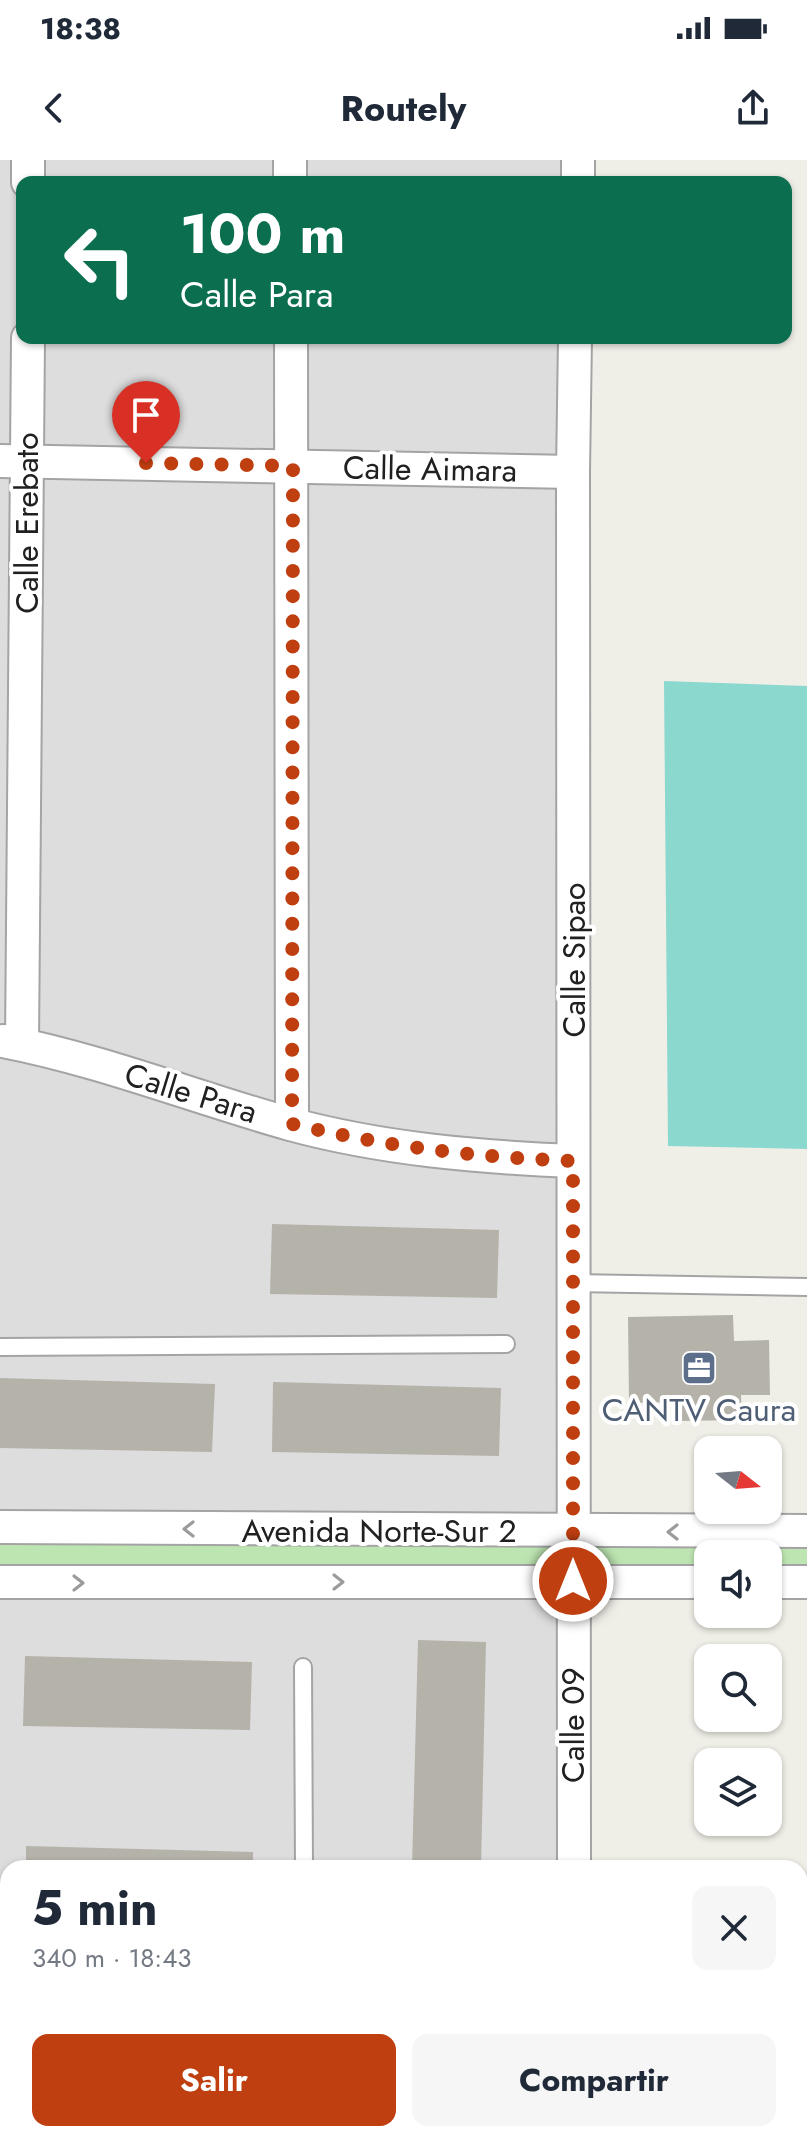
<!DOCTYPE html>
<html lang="es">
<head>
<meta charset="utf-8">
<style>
	body { margin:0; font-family:Jost,sans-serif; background:#f6f6f7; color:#1f2937; height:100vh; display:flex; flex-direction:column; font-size:30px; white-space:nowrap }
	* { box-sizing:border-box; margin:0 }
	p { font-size:26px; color:#747a83 }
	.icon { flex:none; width:44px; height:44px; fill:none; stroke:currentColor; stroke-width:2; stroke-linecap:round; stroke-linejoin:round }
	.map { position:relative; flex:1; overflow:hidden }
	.details { position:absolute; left:0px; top:1700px; width:808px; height:282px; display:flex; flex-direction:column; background:#fff; border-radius:24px 24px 0 0; box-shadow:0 2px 6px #0004 }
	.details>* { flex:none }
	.top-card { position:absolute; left:16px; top:16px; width:776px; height:168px; border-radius:16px; box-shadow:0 2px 6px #0004; background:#0b6e4f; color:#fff; overflow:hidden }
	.needle { width:52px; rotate:107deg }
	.buttons { position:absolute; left:694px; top:1276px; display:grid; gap:16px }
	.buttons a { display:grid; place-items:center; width:88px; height:88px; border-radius:16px; background:#fff; box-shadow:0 2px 6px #0004; font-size:40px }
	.pin { position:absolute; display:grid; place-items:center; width:68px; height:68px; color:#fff; margin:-82px -34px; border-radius:50% 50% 50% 0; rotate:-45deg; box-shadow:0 0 8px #0007 }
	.pin .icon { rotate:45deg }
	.me { position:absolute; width:88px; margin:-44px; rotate:0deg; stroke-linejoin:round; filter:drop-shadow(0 0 6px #0008) }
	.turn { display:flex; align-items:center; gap:28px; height:168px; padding:0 32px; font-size:36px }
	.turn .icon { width:104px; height:104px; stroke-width:2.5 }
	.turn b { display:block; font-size:56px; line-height:68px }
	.round { display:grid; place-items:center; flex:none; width:84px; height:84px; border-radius:16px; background:#f6f6f7 }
	.headline { display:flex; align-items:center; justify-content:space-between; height:136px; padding:0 32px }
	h1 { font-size:48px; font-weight:700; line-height:60px }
	.primary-button { display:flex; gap:16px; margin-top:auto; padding:16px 32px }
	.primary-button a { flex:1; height:92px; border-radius:16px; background:#bf3f10; color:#fff; font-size:32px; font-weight:700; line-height:92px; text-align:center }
	.primary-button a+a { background:#f6f6f7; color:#1f2937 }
	.status { display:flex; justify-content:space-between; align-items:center; height:56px; padding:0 40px; background:#fff; direction:ltr }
	.status svg { height:22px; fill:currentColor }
	header { display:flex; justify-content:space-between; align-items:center; height:104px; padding:0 32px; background:#fff; font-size:36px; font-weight:700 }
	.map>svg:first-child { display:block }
	.residential { fill:#dedddd }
	.religious { fill:#cecece }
	.grass { fill:#bde5b1 }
	.pitch { fill:#8bd8cf }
	.building { fill:#b5b2aa }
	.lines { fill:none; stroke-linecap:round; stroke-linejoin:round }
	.lane-casing { stroke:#a4a4a4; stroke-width:20 }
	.street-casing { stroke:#a4a4a4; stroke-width:36 }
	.lane { stroke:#fff; stroke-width:16 }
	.street { stroke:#fff; stroke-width:32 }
	.oneway { stroke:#9b9b9b }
	.route { stroke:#bf3f10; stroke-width:14; stroke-dasharray:0 25.2 }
	.labels { text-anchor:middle; stroke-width:8; stroke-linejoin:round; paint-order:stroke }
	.street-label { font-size:32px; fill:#202020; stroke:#fff }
	.service-label { font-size:32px; fill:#4e5e75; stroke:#fff }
</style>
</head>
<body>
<div class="status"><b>18:38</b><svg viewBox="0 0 49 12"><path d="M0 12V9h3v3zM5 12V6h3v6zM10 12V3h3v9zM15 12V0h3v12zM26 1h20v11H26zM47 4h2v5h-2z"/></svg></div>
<header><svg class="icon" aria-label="back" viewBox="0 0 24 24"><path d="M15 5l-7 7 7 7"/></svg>Routely<svg class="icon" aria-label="share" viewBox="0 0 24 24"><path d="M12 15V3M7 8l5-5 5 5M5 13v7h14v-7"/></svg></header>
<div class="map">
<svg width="807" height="1981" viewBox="0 0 807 1981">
	<rect width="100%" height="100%" fill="#f0efe7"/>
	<polygon class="residential" points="0,0 578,0 578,22 22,22 22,178 575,178 574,1708 8,1708 8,1974 569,1974 569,1981 0,1981"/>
	<polygon class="religious" points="800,1805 807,1805 807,1932 800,1931"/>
	<polygon class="grass" points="0,1367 807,1371 807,1422 768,1422 768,1394 708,1394 708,1422 0,1422"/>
	<polygon class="pitch" points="664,521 807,526 807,989 668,986"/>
	<g class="building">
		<polygon points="272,1064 499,1070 497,1138 270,1134"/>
		<polygon points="733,1155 734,1181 769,1180 770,1235 741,1235 742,1260 680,1261 680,1242 629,1243 628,1157"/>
		<polygon points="0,1218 215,1224 212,1292 0,1288"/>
		<polygon points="273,1222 501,1228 499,1296 272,1292"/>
		<polygon points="418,1480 486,1482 481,1708 412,1708"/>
		<polygon points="25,1496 252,1502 250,1570 23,1566"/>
		<polygon points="26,1686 253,1692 253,1708 26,1708"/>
	</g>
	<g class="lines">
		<g class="lane-casing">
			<g id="lane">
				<polyline points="573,1123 807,1127"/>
				<polyline points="0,1187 506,1184"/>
				<polyline points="303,1507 304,1708"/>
				<polyline points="800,1799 807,1799"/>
			</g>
		</g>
		<g class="street-casing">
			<g id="street">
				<polyline points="290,0 290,22"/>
				<polyline points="28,22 28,0"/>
				<polyline points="578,22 578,0"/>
				<polyline points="291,178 292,964"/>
				<polyline points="0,301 573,312"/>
				<path d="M3 881C101 900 194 937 290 964 382 989 478 997 573 1001"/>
				<polyline points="22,884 28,178"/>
				<polyline points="0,1367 807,1371"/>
				<polyline points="0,1422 708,1422"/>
				<polyline points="768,1422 807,1422"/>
				<polyline points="574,1708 573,312 575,178"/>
				<polyline points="0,1909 8,1907"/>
				<polyline points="569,1981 569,1974"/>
			</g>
		</g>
		<use href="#lane" class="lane"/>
		<use href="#street" class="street"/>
	</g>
	<defs><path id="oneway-chevron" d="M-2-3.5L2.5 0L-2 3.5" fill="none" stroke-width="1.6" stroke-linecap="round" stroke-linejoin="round" transform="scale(2)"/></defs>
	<g class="oneway">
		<use href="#oneway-chevron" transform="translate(189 1369) rotate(-180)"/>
		<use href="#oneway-chevron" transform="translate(673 1372) rotate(180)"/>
		<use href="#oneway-chevron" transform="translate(338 1422)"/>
		<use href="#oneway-chevron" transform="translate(78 1423)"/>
	</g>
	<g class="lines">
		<path class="route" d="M146 303 293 306 292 964C389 987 474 997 573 1001V1421"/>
	</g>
	<defs>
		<g id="office-square" transform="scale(1.8)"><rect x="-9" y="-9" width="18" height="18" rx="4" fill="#5c6f8a" stroke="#fff"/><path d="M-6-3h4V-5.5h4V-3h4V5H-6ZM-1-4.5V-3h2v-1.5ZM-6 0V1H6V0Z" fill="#fff"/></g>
	</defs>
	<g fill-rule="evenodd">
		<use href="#office-square" x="699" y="1208"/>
	</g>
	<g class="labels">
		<g class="street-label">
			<text transform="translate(430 309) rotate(1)" y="11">Calle Aimara</text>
			<text transform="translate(27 363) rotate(-90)" y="11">Calle Erebato</text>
			<text transform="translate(574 800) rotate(-90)" y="11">Calle Sipao</text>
			<text transform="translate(191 933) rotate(17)" y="11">Calle Para</text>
			<text x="379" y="1382">Avenida Norte-Sur 2</text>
			<text transform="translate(573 1565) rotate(-90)" y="11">Calle 09</text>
		</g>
		<g class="service-label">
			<text x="699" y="1261">CANTV Caura</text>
		</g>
	</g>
</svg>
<div class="buttons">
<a><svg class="needle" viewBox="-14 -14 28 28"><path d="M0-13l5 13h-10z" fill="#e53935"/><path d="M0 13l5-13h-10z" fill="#747a83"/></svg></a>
<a><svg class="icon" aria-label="sound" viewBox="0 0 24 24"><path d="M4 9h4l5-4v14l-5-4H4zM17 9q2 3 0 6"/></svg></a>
<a><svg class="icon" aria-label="search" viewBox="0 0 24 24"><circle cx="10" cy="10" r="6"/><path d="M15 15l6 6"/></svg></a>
<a><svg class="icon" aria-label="layers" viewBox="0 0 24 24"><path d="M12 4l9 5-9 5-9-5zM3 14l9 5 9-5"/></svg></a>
</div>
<div class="pin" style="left:146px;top:303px;background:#d93025"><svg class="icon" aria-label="arrive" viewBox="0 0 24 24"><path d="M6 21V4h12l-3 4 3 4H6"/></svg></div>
<svg class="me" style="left:573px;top:1421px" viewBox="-20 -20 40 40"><circle r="17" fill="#bf3f10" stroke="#fff" stroke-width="3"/><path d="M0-11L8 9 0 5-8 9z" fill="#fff"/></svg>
<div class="top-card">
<div class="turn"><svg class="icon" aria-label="left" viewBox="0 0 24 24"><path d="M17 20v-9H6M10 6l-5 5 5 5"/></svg><div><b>100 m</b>Calle Para</div></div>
</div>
<section class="details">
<div class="headline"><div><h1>5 min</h1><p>340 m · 18:43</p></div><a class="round"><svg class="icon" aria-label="close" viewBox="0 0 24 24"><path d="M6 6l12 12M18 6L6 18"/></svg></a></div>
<div class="primary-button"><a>Salir</a><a>Compartir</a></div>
</section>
</div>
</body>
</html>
